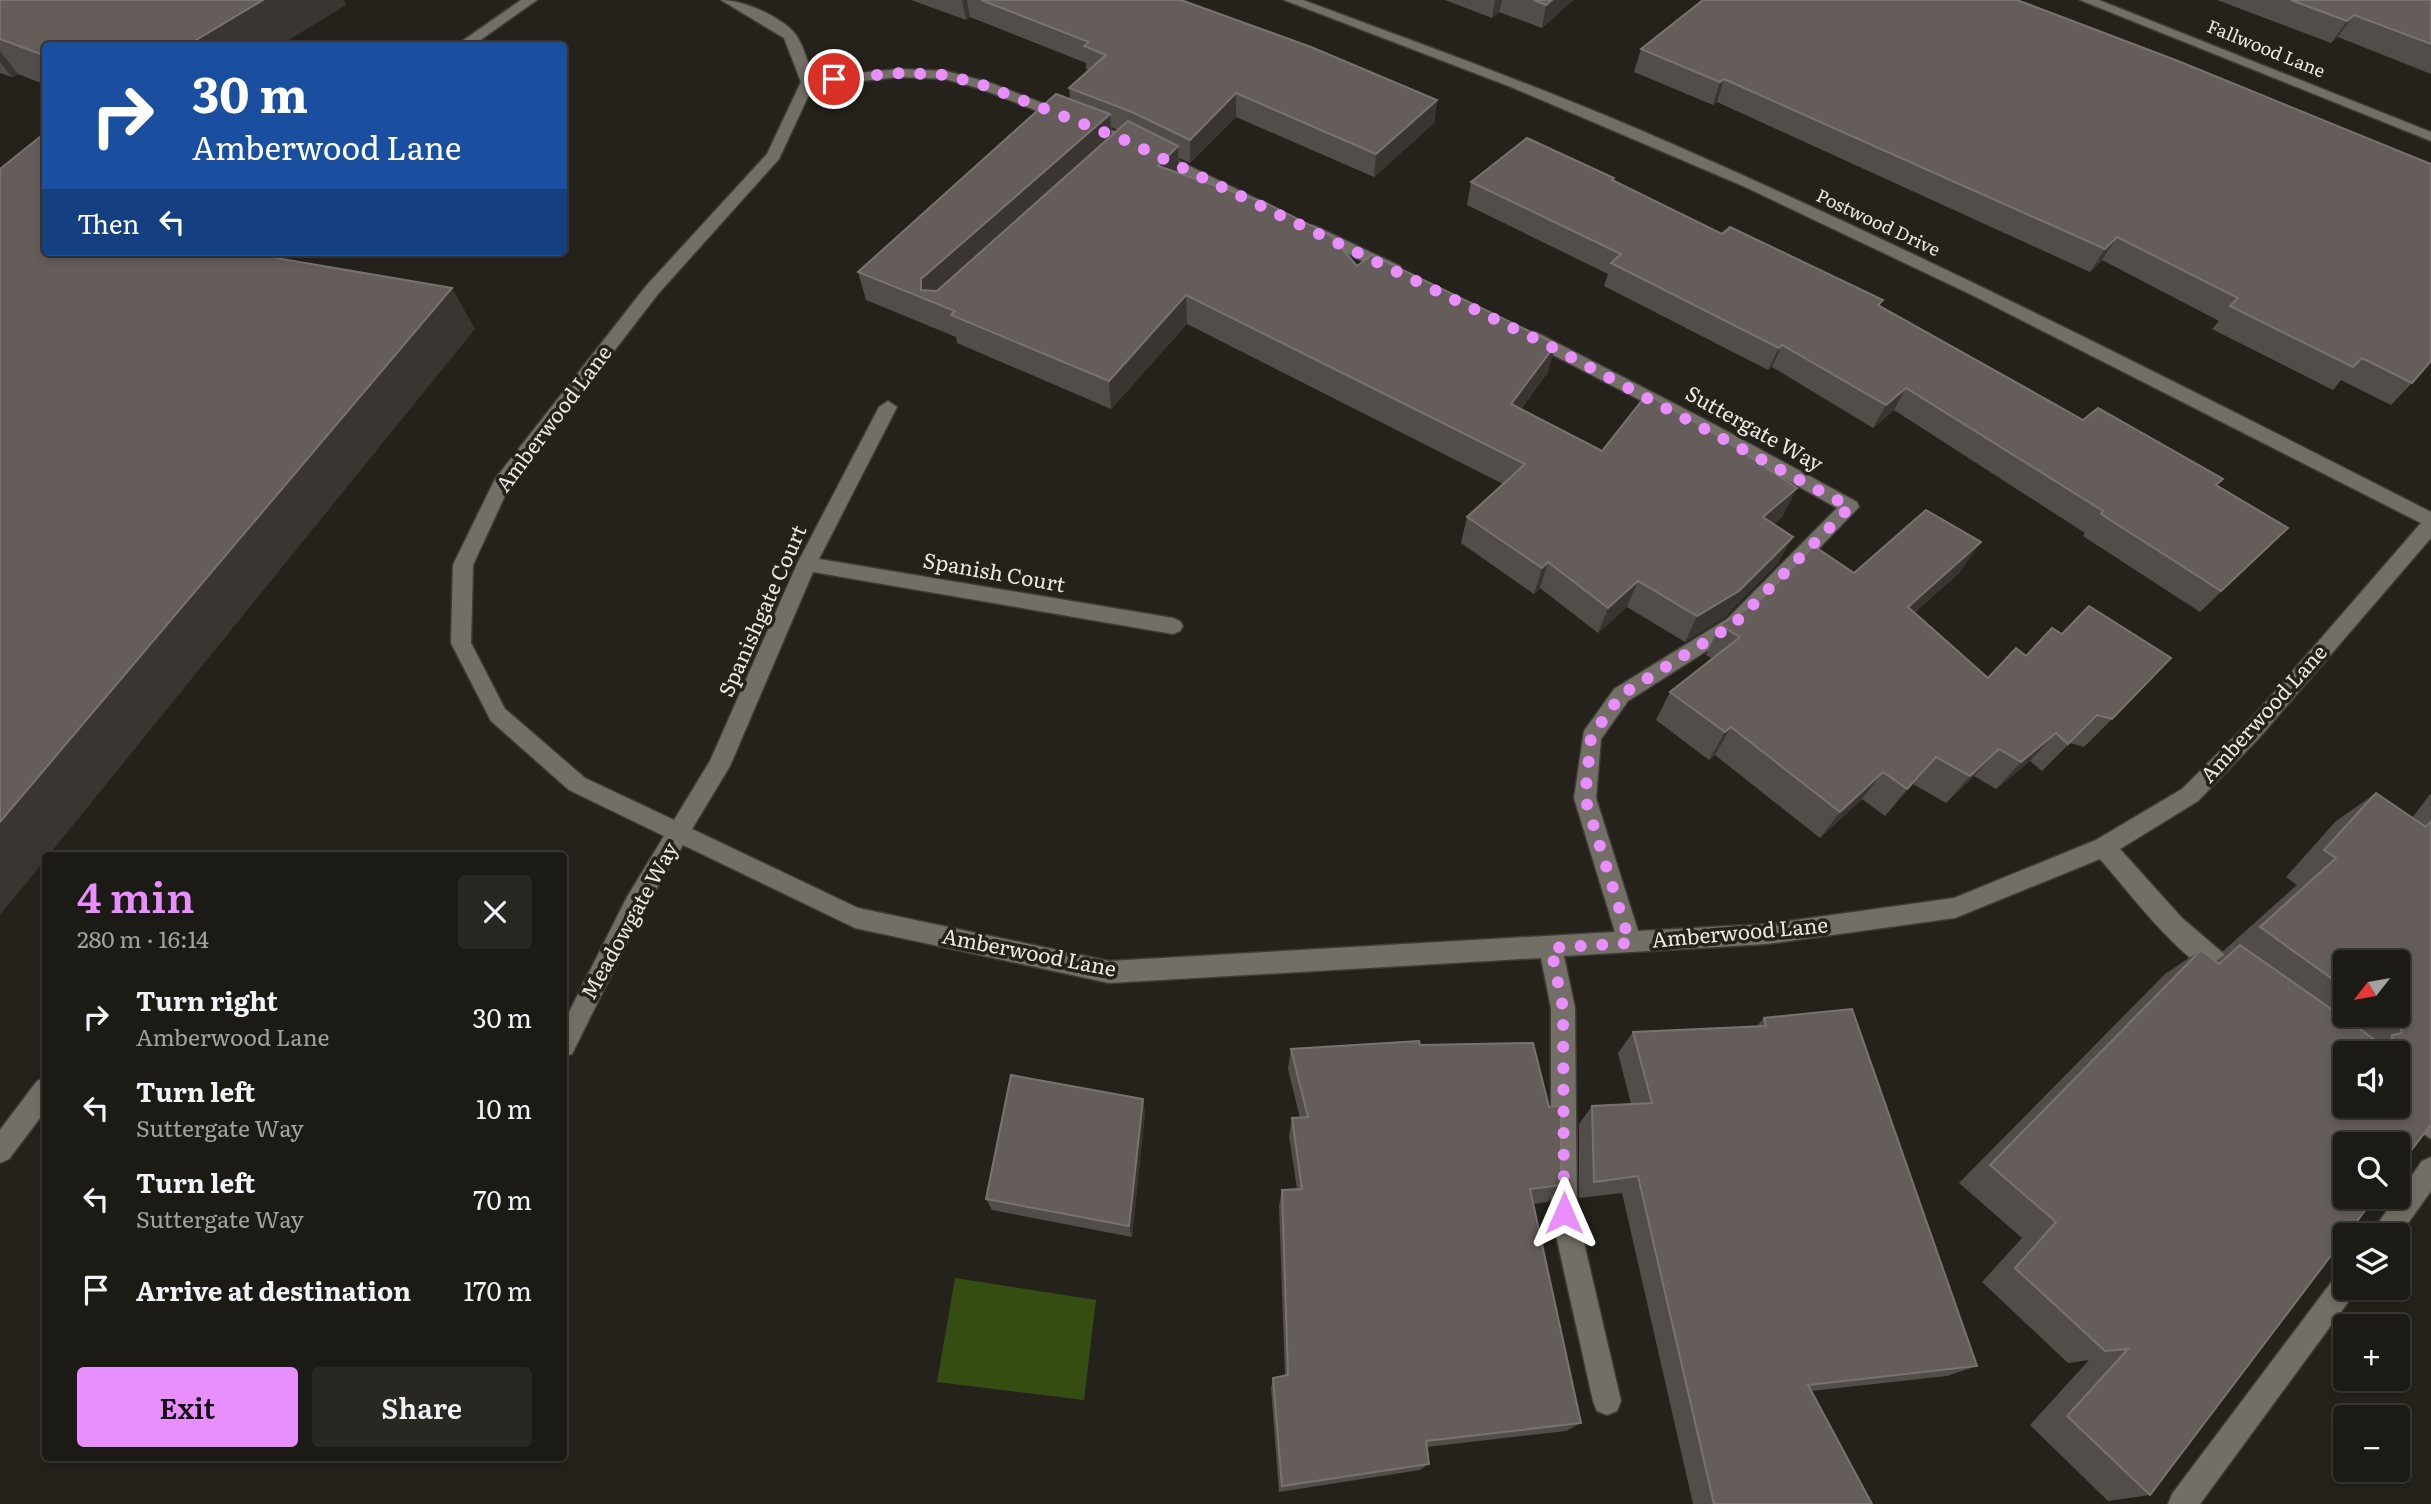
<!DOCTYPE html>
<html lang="en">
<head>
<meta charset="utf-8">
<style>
	body { margin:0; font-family:Literata,serif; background:#292722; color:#f1f3f6; height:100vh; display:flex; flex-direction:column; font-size:26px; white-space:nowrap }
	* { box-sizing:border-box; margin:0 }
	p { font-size:23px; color:#a0a1a0 }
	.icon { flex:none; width:38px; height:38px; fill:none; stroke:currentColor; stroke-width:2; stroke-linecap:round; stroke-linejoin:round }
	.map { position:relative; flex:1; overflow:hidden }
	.side { position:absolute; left:42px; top:852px; width:525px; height:609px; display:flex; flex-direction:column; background:#1c1a15; border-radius:7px; box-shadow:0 4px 10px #0003,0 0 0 2px #3a3834 }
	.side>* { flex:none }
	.hud { position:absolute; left:42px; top:42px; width:525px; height:214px; border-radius:7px; box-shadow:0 4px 10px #0003,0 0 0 2px #3a3834; background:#1a4fa0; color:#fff; overflow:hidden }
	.needle { width:46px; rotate:239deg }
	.buttons { position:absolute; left:2333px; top:950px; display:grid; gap:14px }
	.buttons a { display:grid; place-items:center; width:77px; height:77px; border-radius:7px; background:#1c1a15; box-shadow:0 4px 10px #0003,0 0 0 2px #3a3834; font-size:35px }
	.pin { position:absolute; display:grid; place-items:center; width:60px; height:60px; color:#fff; margin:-30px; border:4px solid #fff; border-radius:50%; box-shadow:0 2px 7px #0007 }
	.me { position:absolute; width:77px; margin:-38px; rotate:0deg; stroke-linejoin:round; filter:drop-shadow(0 0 5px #0008) }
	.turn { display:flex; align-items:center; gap:24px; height:147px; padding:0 35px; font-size:32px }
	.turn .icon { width:91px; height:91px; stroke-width:2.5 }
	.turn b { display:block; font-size:49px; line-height:60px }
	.then { display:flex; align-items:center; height:66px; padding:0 35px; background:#0003; gap:14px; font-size:26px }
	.round { display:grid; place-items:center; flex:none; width:74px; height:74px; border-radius:7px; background:#292722 }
	.head { display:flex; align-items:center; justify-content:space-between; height:119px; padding:0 35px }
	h1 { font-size:42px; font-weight:600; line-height:52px; color:#e98efe }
	.cta { display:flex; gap:14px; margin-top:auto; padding:14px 35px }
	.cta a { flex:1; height:80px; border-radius:7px; background:#e98efe; color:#111; font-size:28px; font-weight:600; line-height:80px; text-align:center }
	.cta a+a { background:#292722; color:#f1f3f6 }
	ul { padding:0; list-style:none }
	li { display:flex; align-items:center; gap:21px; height:91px; padding:0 35px }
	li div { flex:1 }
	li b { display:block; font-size:26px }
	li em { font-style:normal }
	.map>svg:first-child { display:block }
	.water { fill:#364d11 }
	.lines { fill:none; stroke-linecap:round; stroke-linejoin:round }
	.minor-casing { stroke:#3f3c37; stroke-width:3 }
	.minor { fill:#736f67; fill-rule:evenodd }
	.wall { fill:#534d49; fill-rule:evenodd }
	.shaded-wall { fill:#3a3530 }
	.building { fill:#645d59; stroke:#79736f; stroke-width:2; fill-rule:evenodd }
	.route { stroke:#e98efe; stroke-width:12; stroke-dasharray:0 21.6 }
	.labels { text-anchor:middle; stroke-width:7; stroke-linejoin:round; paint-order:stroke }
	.far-street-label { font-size:18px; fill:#ebe8e4; stroke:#25221c }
	.street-label { font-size:21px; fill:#ebe8e4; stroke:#25221c }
</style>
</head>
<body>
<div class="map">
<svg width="2431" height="1504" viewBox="0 0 2431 1504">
	<rect width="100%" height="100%" fill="#25221c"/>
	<polygon class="water" points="955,1278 1096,1300 1084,1400 937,1382"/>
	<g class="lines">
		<g class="minor-casing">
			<g id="minor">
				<polygon points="521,0 537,0 472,46 455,46"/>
				<path d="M721 0C743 0 783 17 796 35 804 46 808 64 813 77L900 69 946 71 991 83 1132 138 1267 204 1264 207H1254L1122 144 981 89 945 79 900 77 813 86 779 159 658 294 509 487 473 565 471 643 505 709 585 778 674 820 710 761 797 564 879 407 888 401 897 407 819 559 1173 618 1180 621 1183 626 1180 631 1173 634 813 572 730 766 692 829 858 908 1109 961 1615 932 1574 798 1584 731 1614 689 1727 619 1837 508 1694 428 1524 340 1522 336 1524 332H1536L1706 420 1857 502 1859 507 1741 629 1628 701 1601 739 1596 798 1638 931 1767 924 1954 898 2096 840 2182 789 2245 726 2421 523 1972 295 1743 186 1511 87 1284 0H1303C1416 42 1530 83 1640 130 1909 246 2170 379 2431 512V538L2259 738 2198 801 2120 849 2182 918 2230 959 2234 967 2230 975 2222 978C2181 962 2129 892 2100 859L1955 918 1767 944 1564 956 1575 1008 1577 1213 1621 1401 1617 1411 1607 1415 1597 1411 1593 1401 1551 1213V1008L1541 958 1109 983 855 928 683 845 643 911 572 1054 564 1057V1022L627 897 664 836 569 790 491 721 451 643 453 565 495 479 646 286 767 154 801 82 784 38Z"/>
				<polygon points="2080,0 2099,0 2431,132 2431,141"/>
				<polygon points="1313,225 1400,266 1402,270 1400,274 1388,274 1307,233 1305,230"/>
				<polygon points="46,1077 46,1110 9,1159 0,1163 0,1130 37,1081"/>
				<polygon points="2398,1088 2431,1111 2431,1139 2389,1109 2388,1106 2398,1106"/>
				<polygon points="2431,1157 2431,1191 2398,1237 2369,1236 2422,1161"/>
				<polygon points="2345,1272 2345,1288 2357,1288 2354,1294 2200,1504 2168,1504 2172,1494 2336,1276"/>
			</g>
		</g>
		<use href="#minor" class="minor"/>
	</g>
	<g class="wall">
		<polygon points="0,0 346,5 46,46 46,85 18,74 12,77 0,73"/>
		<path d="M911 0H1181L1437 100 1434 123 1374 177 1236 117 1190 163 1179 158V174L1357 266 1548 372 1521 409 1602 451 1783 516 1774 524 1778 563 1725 617 1685 642 1627 607 1598 633 1540 588 1534 594 1461 543 1467 517 1503 484 1187 324 1111 409 957 343 956 337 866 300 858 272 1070 99 1069 88 1089 70 1086 69V63L970 17 966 20ZM1111 127 1118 130 1112 136Z"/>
		<polygon points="1445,0 1573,0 1542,28 1499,12 1492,18"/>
		<polygon points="1703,0 2412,383 2391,405 2341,380 2333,390 2212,329 2219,321 2102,260 2090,272 1717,102 1713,105 1634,72 1641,49"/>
		<polygon points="2217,0 2431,0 2431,74 2338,37 2331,43"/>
		<polygon points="1614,178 1613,181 1722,234 1880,306 2083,420 2217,486 2288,528 2266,550 2200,612 2083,536 2085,533 1894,410 1873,428 1772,367 1768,370 1604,286 1608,274 1467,205 1471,182"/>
		<polygon points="1960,572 1914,613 1988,678 2112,719 2084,747 2070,743 2042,771 2030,761 1996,789 1974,776 1946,803 1913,784 1885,816 1862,799 1820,838 1715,755 1709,760 1656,720 1670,692 1713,659 1706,655 1720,625 1854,573"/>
		<path d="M2376 793 2412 818 2431 793V1124L2150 1495 2108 1501 2030 1425 2089 1360 2068 1363 1982 1282 2022 1238 1959 1183 2165 974 2201 950 2216 961 2226 954 2222 952 2297 885 2286 877 2336 821ZM2345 962 2398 1015H2345Z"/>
		<polygon points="1764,1018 1977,1366 1947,1376 1811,1391 1872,1504 1693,1504 1622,1193 1579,1198 1579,1124 1592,1106 1631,1104 1618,1053 1633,1032 1757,1026"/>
		<polygon points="1420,1045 1561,1185 1548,1202 1533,1204 1581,1423 1566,1431 1427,1447 1429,1464 1420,1470 1279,1492 1271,1388 1273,1378 1285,1376 1279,1206 1282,1190 1297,1189 1289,1136 1292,1118 1300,1118 1288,1069 1291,1049"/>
		<polygon points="1145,1112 1132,1237 992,1210 986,1199"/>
	</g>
	<g class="shaded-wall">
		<polygon points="263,0 344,0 346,5 279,46 186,46"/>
		<polygon points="962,0 967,0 970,17 966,20"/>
		<polygon points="1495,0 1502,0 1499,12 1492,18"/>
		<polygon points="1552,0 1573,0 1542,28 1546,5"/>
		<polygon points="2354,15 2338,37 2331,43 2347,21"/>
		<polygon points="0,51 18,74 12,77 0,62"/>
		<polygon points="1724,79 1717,102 1713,105 1720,82"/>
		<polygon points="1236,93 1236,117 1190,163 1190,140"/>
		<polygon points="1437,100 1434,123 1374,177 1376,154"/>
		<polygon points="1110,114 1112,143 933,302 921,290 921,279"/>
		<polygon points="1178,146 1179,174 1158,166"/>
		<polygon points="2117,237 2102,260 2090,272 2105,249"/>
		<polygon points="452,288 475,329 48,856 46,856 46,859 0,915 0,822"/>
		<polygon points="1186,295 1187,324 1111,409 1109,381"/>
		<polygon points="1556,344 1548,372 1504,431 1511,404"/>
		<polygon points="1782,345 1772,367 1768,370 1779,348"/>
		<polygon points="1906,388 1894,410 1873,428 1886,405"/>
		<polygon points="1797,488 1783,516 1750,544 1763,517"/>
		<polygon points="2288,528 2266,550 2200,612 2221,591"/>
		<polygon points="1793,537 1778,563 1725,617 1685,642 1697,616"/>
		<polygon points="1981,542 1960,572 1887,637 1908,607"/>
		<polygon points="1548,562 1540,588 1534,594 1542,568"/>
		<polygon points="1638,581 1627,607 1598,633 1608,608"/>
		<polygon points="1731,727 1715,755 1709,760 1725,732"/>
		<polygon points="2056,733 2030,761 1996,789 2021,762"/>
		<polygon points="1999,749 1974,776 1946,803 1970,776"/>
		<polygon points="1936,757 1913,784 1885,816 1907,789"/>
		<polygon points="1883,772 1862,799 1820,838 1840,812"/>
		<polygon points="1143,1099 1145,1112 1132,1237 1129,1226"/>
	</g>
	<g class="building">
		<polygon points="0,0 263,0 186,46 46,46 46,56 0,39"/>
		<polygon points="981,0 1181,0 1311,47 1437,100 1376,154 1236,93 1190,140 1132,112 1069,88 1106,55 1084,46 1089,42"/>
		<polygon points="1534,0 1552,0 1546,5"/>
		<polygon points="1703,0 2017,0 2178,61 2431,164 2431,361 2412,383 2362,358 2353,367 2230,306 2238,298 2117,237 2105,249 1724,79 1720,82 1641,49"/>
		<polygon points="2291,0 2431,0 2431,44 2354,15 2347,21"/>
		<polygon points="1056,94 1110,114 921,279 921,290 937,291 1128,121 1178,146 1158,166 1266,203 1330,235 1357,266 1372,255 1556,344 1511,404 1602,451 1647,394 1720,437 1797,488 1763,517 1793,537 1739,591 1697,616 1638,581 1608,608 1548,562 1542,568 1467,517 1525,464 1186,295 1109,381 951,315 955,311 858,272"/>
		<polygon points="46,132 46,252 241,252 452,288 0,822 0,169"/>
		<polygon points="1527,138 1614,178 1612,180 1722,234 1730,227 1883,300 1878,305 2083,420 2098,408 2223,479 2216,485 2288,528 2221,591 2101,514 2103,511 1906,388 1886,405 1782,345 1779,348 1611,263 1621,254 1471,182"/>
		<polygon points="1926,510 1981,542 1908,607 1988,678 2016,648 2026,656 2052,628 2062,634 2089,606 2171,658 2112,719 2097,715 2068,744 2056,733 2021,762 1999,749 1970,776 1936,757 1907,789 1883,772 1840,812 1731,727 1725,732 1670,692 1740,637 1720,625 1759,601 1814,546 1854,573"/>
		<path d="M2376 793 2426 827 2431 821V1124L2398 1168V1144H2345V1197H2375L2346 1236H2345V1237L2150 1495 2067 1416 2128 1349 2105 1351 2015 1268 2056 1222 1990 1165 2201 950 2219 964 2240 945 2391 1051 2392 1035 2402 1033 2400 1027 2384 1015H2398V962H2345V988L2260 927 2336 858 2324 850ZM2345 1054H2398V1106H2345Z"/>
		<polygon points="1852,1009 1977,1366 1808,1385 1872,1504 1714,1504 1638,1176 1594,1182 1592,1106 1652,1103 1633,1032 1766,1026 1764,1018"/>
		<polygon points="1419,1041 1420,1045 1533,1043 1549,1107 1561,1106 1561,1185 1530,1189 1581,1423 1426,1441 1429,1464 1282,1486 1273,1378 1288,1375 1282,1190 1302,1189 1292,1118 1308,1117 1291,1049"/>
		<polygon points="1011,1075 1143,1099 1129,1226 986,1199"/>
	</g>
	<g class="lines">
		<polyline class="route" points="834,79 900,73 946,75 986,86 1127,141 1550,346 1850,507 1734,624 1621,695 1591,737 1585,798 1630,943 1551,948 1563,1008 1564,1213"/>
	</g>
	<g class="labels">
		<g class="far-street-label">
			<text transform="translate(2266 49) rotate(22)" y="6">Fallwood Lane</text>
			<text transform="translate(1878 223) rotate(25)" y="6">Postwood Drive</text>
		</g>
		<g class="street-label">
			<text transform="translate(554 419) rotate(-53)" y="7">Amberwood Lane</text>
			<text transform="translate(1754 429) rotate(29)" y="7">Suttergate Way</text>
			<text transform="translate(994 573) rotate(10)" y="7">Spanish Court</text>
			<text transform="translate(763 611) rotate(-66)" y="7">Spanishgate Court</text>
			<text transform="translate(2264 714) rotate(-48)" y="7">Amberwood Lane</text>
			<text transform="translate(630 921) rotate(-61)" y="7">Meadowgate Way</text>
			<text transform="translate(1740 933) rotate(-5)" y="7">Amberwood Lane</text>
			<text transform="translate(1029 953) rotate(11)" y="7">Amberwood Lane</text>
		</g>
	</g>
</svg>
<div class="buttons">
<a><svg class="needle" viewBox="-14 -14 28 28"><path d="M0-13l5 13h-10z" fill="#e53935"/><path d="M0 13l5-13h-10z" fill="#a0a1a0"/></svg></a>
<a><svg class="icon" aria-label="sound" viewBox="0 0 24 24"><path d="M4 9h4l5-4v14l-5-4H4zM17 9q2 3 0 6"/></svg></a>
<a><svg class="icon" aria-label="search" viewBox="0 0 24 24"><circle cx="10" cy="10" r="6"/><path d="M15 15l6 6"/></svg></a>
<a><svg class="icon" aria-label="layers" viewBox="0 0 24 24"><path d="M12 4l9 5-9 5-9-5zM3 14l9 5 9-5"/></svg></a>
<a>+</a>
<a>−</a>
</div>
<div class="pin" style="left:834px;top:79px;background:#d93025"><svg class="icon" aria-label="arrive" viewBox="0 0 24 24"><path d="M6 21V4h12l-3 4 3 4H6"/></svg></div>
<svg class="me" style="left:1564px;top:1213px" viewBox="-20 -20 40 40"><path d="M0-17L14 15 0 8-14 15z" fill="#e98efe" stroke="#fff" stroke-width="4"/></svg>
<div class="hud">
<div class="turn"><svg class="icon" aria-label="right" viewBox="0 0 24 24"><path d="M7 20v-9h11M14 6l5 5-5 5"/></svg><div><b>30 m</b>Amberwood Lane</div></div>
<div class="then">Then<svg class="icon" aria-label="left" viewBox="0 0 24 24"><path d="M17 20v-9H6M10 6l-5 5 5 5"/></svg></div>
</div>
<section class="side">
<div class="head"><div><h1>4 min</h1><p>280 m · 16:14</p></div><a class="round"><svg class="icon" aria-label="close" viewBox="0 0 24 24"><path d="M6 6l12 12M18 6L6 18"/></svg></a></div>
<ul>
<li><svg class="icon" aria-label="right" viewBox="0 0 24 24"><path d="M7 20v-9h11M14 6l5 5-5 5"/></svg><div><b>Turn right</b><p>Amberwood Lane</p></div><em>30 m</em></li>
<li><svg class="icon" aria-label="left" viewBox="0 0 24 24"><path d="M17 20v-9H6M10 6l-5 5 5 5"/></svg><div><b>Turn left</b><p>Suttergate Way</p></div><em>10 m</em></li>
<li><svg class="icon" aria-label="left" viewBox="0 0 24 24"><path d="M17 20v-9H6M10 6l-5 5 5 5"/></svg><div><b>Turn left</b><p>Suttergate Way</p></div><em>70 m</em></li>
<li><svg class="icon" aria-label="arrive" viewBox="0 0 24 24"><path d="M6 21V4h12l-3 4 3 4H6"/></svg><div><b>Arrive at destination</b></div><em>170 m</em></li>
</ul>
<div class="cta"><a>Exit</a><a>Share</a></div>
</section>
</div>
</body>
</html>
